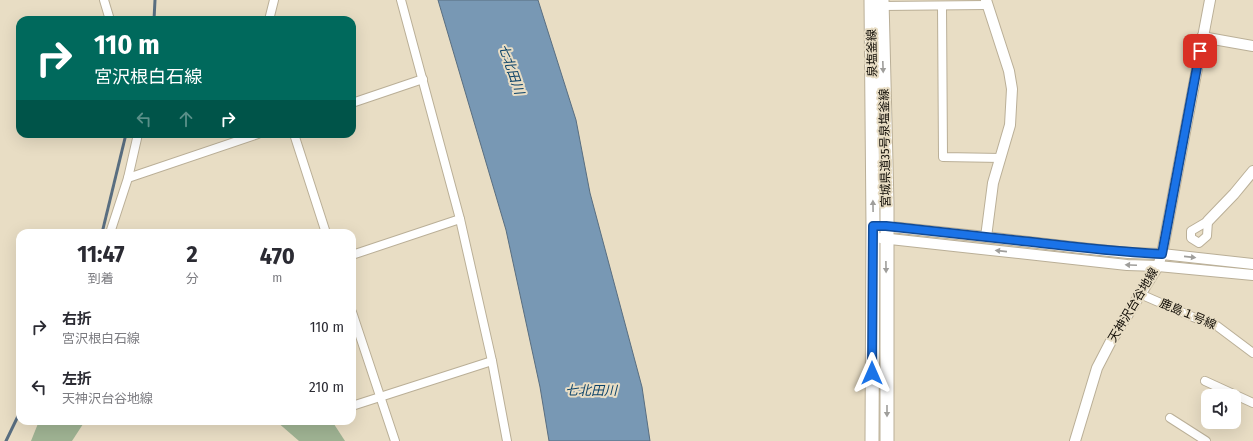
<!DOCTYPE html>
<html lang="ja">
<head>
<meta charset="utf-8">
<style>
	body { margin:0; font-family:"Fira Sans Condensed","Noto Sans JP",sans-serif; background:#f2f2f3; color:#2b2b33; height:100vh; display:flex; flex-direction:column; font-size:15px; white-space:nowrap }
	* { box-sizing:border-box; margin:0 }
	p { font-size:13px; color:#7c7c81 }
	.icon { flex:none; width:22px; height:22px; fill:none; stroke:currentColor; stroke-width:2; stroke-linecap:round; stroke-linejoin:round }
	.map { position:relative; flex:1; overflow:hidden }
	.sheet { position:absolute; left:16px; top:229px; width:340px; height:196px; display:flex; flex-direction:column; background:#fff; border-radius:12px; box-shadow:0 4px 16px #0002 }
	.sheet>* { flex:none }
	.hud { position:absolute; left:16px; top:16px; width:340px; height:122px; border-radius:12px; box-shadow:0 4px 16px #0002; background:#00695c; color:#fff; overflow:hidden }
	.controls { position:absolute; left:1201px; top:389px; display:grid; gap:8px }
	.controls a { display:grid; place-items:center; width:40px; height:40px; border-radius:8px; background:#fff; box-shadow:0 4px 16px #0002; font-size:20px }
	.pin { position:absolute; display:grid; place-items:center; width:34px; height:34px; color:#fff; margin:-17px; border-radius:8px; box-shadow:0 2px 6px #0006 }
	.me { position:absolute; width:44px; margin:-22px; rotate:0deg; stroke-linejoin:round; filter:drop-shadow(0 0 3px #0008) }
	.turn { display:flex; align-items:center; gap:14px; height:84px; padding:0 12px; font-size:18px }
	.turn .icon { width:52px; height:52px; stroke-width:2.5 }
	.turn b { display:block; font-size:28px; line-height:34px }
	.lanes { display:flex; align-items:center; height:38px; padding:0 12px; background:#0003; justify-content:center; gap:20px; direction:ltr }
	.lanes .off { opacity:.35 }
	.eta { display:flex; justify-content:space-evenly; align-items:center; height:68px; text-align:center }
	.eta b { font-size:24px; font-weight:700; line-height:28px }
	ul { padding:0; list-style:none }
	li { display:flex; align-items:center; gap:12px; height:60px; padding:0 12px }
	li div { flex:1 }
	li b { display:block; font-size:15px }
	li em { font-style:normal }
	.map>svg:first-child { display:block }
	.green { fill:#9fb393 }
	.water { fill:#7898b4; stroke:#596e80 }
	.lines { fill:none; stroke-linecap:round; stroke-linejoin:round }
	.stream { stroke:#596e80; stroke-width:3 }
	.minor-casing { stroke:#baaf97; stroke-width:10 }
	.tertiary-casing { stroke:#baaf97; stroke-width:12 }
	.primary-casing { stroke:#baaf97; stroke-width:15 }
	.minor { stroke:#fff; stroke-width:8 }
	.tertiary { stroke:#fff; stroke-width:10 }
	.primary { stroke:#fff; stroke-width:13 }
	.oneway { fill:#9f9e9b }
	.route-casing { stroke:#114b97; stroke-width:10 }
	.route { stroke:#1a73e8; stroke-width:7 }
	.labels { text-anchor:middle; stroke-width:4; stroke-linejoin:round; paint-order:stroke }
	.street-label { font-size:12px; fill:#100c05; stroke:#e8ddc4 }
	.water-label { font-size:13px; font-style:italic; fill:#0c4369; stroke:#e8ddc4 }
</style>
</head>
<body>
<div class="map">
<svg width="1253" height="441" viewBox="0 0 1253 441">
	<rect width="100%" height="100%" fill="#e8ddc4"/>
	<g class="green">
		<polygon points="39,421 85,421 72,441 31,441"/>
		<polygon points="276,421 332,421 345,441 299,441"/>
	</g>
	<polygon class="water" points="438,0 538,0 576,120 590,193 642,387 650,441 549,441 540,387 506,230"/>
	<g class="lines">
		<g class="stream">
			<polyline points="154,20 155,0"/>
			<polyline points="102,233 126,134"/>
			<polyline points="6,441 20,412"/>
		</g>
		<g class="minor-casing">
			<g id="minor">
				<polyline points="104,0 110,20"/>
				<polyline points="401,0 460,219 492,361 507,441"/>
				<polyline points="882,6 987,5"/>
				<polyline points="942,6 943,157 1001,158"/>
				<polyline points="269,20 274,0"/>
				<polyline points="352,103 423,79"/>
				<polyline points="294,134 326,233"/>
				<polyline points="128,178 258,134"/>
				<polygon points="1208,221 1207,236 1199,243 1191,238 1191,231"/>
				<polyline points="110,233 128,178 138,134"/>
				<polyline points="352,255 460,219"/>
				<polyline points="1140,294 1193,317 1217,326 1253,353"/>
				<polyline points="352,312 395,441"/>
				<polyline points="1205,381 1253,403"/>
				<polyline points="352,406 492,361"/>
				<polyline points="1170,418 1206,441"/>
			</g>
		</g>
		<g class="tertiary-casing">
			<g id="tertiary">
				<polyline points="986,0 1009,71 1012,89 1010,125 993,183 986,237"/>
				<polyline points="1202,37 1253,46"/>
				<polyline points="1208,221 1234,194 1253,171"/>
				<polyline points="881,226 986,237 1081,248 1128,253 1162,254 1253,264"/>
				<polyline points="881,238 1127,265 1158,266 1253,275"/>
				<polyline points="1075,441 1097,368 1111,341 1158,266 1162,254 1210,0"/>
			</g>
		</g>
		<g class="primary-casing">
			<g id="primary">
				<polyline points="871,0 873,226 872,441"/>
				<polyline points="882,0 887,204 887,441"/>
			</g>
		</g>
		<use href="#minor" class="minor"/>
		<use href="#tertiary" class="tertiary"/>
		<use href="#primary" class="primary"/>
	</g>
	<defs><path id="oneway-solid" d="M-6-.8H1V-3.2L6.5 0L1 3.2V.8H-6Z"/></defs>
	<g class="oneway">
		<use href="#oneway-solid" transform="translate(883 67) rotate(88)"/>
		<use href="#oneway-solid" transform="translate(873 206) rotate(-91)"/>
		<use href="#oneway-solid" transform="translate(1001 251) rotate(-174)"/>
		<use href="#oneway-solid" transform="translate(1190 257) rotate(6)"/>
		<use href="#oneway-solid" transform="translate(1131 265) rotate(-177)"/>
		<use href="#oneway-solid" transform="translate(886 267) rotate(89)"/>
		<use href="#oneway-solid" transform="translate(887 411) rotate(90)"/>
	</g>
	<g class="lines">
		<g class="route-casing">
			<path id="route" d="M872 373 873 226H886C932 231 977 236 1022 241 1069 246 1115 252 1162 254L1200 51"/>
		</g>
		<use href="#route" class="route"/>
	</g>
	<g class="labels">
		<g class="street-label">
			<text transform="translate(872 53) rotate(-91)" y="4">泉塩釜線</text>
			<text transform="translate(885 148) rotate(-91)" y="4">宮城県道35号泉塩釜線</text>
			<text transform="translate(1133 305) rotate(-59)" y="4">天神沢台谷地線</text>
			<text transform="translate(1188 314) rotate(23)" y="4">鹿島１号線</text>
		</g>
		<g class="water-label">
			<text transform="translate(512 69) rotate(71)" y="5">七北田川</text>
			<text x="591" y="395">七北田川</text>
		</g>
	</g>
</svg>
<div class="controls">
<a><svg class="icon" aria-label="sound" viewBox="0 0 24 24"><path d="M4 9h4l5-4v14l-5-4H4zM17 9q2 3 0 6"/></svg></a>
</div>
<div class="pin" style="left:1200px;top:51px;background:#d93025"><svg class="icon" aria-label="arrive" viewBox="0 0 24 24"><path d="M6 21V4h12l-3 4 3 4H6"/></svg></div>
<svg class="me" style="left:872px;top:373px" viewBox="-20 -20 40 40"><path d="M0-17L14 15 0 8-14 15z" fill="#1a73e8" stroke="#fff" stroke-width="4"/></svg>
<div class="hud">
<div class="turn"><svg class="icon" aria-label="right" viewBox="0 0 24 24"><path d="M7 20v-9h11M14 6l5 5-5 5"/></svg><div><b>110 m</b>宮沢根白石線</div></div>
<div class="lanes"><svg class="icon off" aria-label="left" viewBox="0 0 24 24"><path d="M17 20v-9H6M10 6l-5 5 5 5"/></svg><svg class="icon off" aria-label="ahead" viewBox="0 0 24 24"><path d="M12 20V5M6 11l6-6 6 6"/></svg><svg class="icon" aria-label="right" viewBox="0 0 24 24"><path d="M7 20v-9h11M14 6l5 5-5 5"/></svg></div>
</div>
<section class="sheet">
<div class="eta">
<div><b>11:47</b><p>到着</p></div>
<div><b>2</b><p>分</p></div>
<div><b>470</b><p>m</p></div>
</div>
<ul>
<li><svg class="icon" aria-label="right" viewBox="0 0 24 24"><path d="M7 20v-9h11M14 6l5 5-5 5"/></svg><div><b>右折</b><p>宮沢根白石線</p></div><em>110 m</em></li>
<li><svg class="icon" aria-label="left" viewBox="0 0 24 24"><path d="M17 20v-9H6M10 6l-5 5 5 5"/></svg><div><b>左折</b><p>天神沢台谷地線</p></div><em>210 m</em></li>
</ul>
</section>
</div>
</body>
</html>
